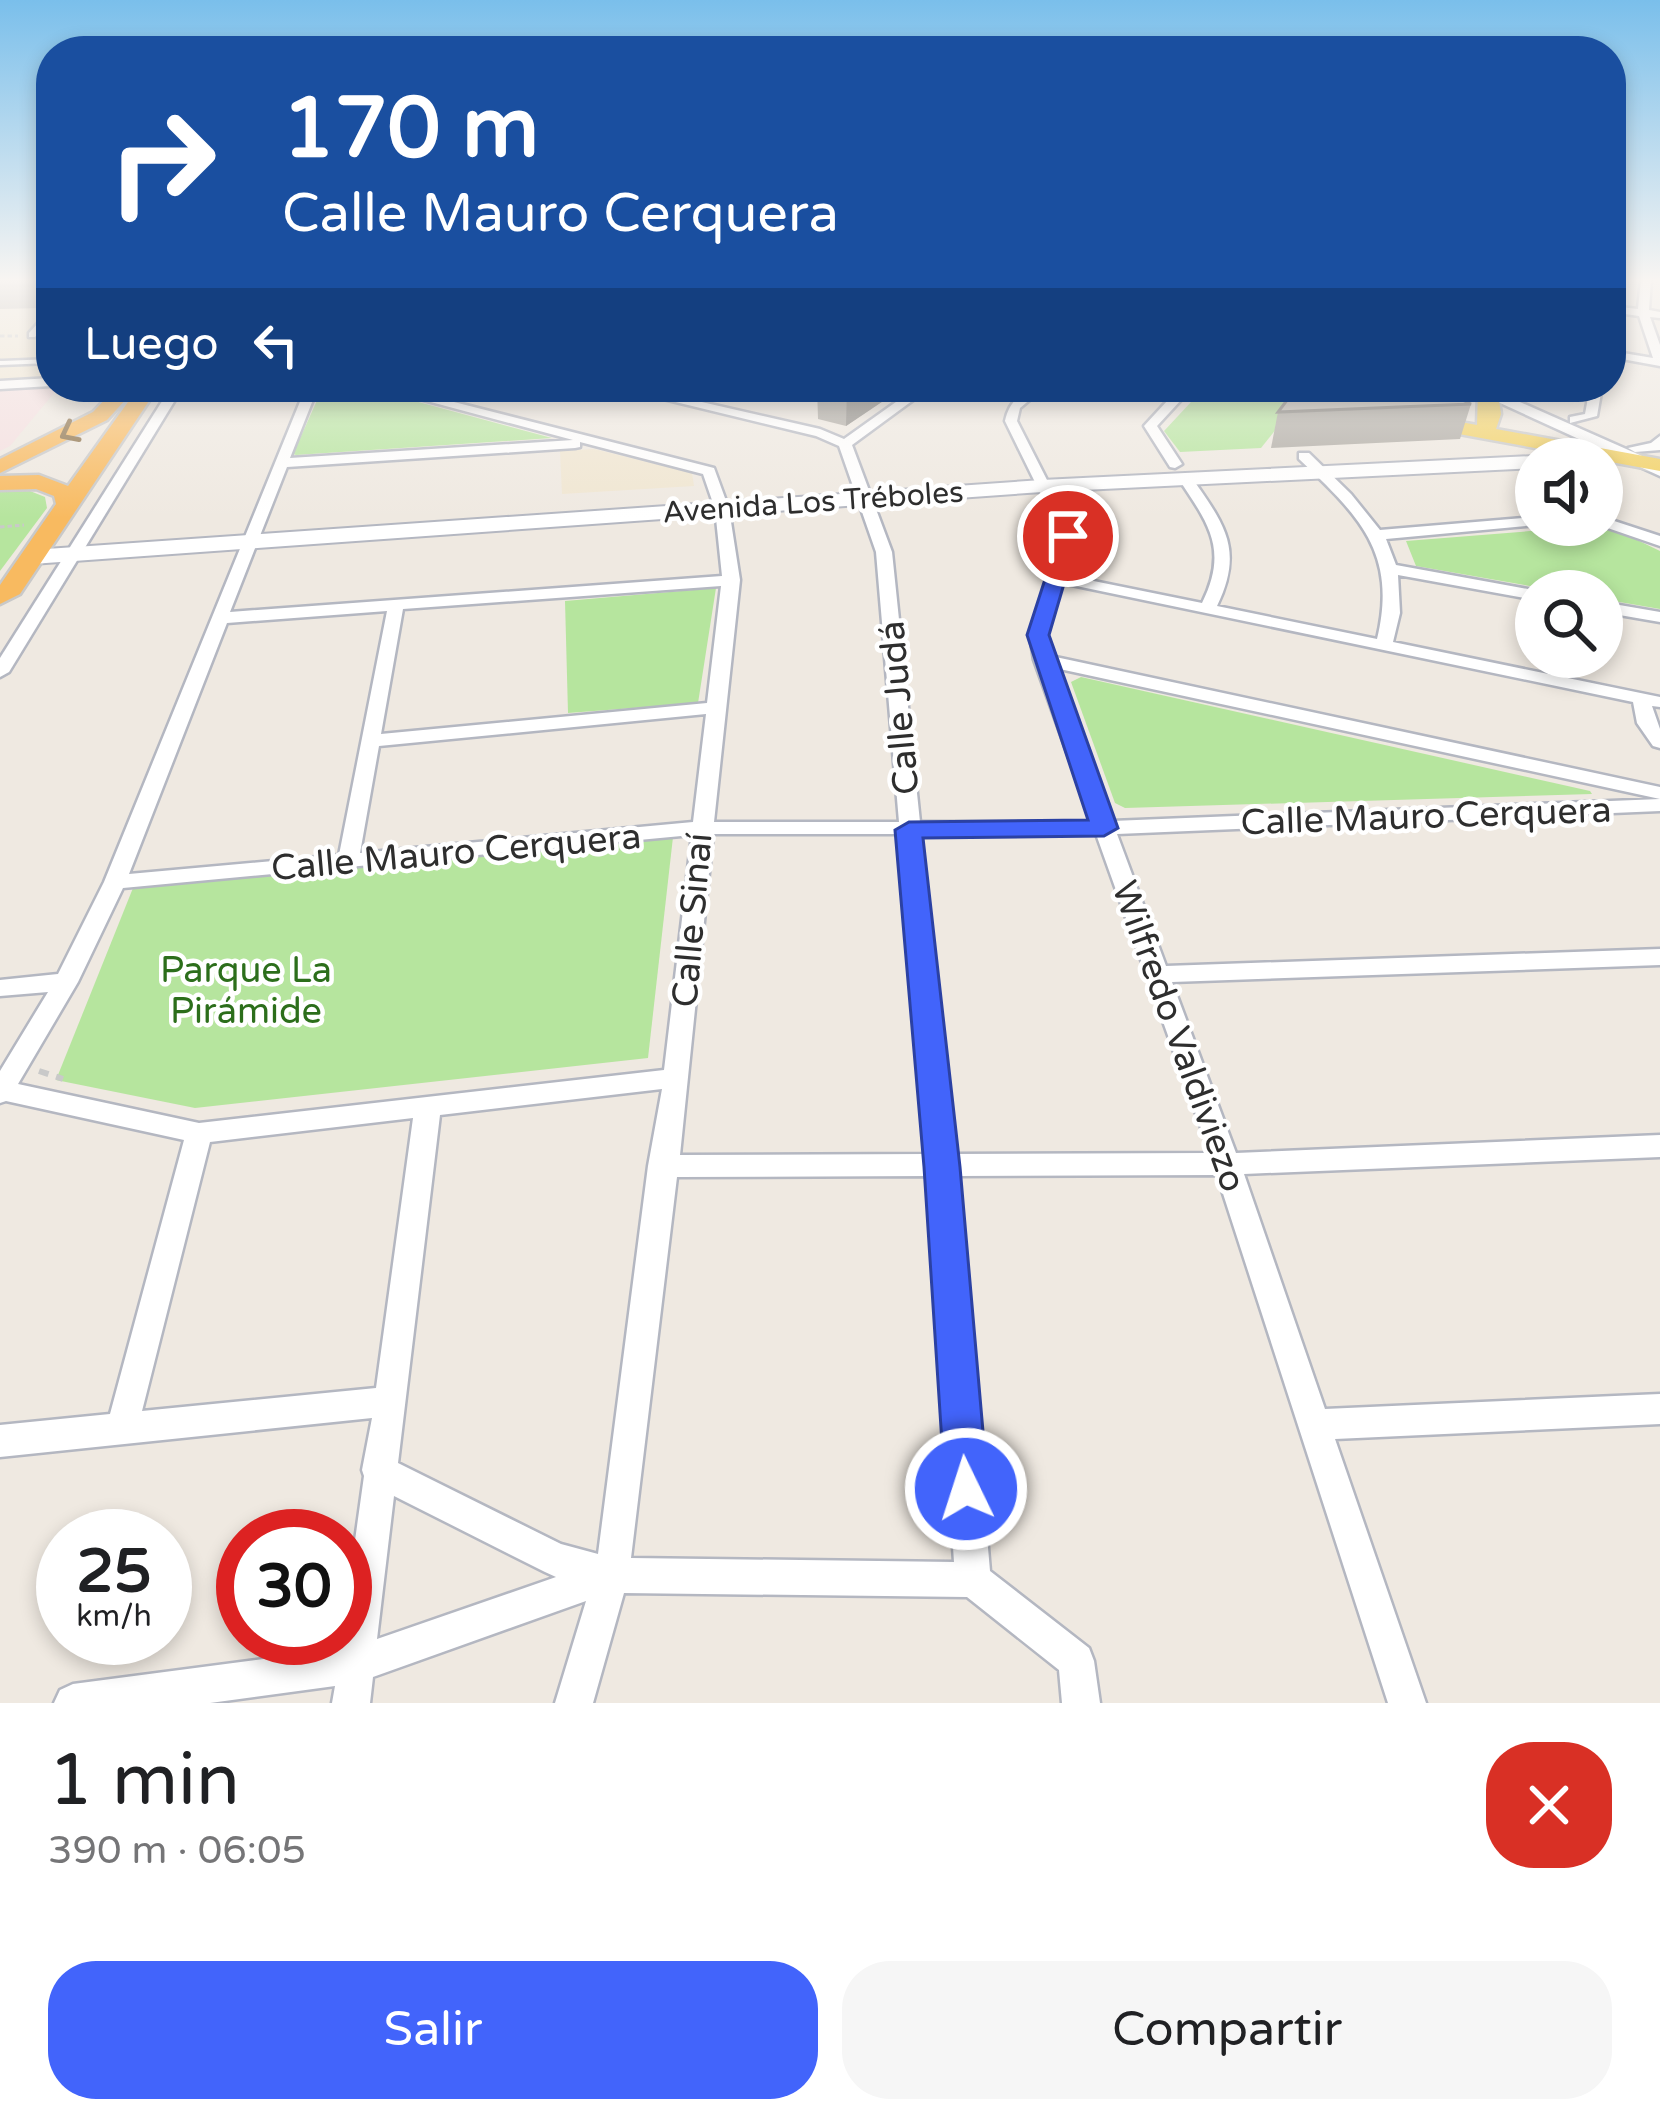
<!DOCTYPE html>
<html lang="es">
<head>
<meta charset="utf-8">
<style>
	body { margin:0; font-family:"Varela Round",sans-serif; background:#f6f6f6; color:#202124; height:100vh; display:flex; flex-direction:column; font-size:45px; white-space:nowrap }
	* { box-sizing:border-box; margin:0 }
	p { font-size:39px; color:#757577 }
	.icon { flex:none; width:66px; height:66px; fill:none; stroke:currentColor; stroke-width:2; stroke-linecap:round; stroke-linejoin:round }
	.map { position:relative; height:1703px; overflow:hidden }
	.details { display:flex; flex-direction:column; background:#fff; flex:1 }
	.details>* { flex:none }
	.guide { position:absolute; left:36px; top:36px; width:1590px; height:366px; border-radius:48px; box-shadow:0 6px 18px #0003; background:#1a4fa0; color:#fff; overflow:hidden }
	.controls { position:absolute; left:1515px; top:438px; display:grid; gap:24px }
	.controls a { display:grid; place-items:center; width:108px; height:108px; border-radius:50%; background:#fff; box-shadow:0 6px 18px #0003; font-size:60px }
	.speed { position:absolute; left:36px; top:1509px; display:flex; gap:24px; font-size:60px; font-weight:700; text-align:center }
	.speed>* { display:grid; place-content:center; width:156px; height:156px; border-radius:50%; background:#fff; box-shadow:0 6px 18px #0003; line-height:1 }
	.speed small { font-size:30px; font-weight:400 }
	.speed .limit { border:18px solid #d22; background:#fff; color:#111 }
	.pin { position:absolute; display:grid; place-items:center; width:102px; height:102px; color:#fff; margin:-51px; border:6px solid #fff; border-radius:50%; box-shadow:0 3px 12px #0007 }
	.me { position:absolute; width:132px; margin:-66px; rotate:356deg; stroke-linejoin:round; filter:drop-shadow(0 0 9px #0008) }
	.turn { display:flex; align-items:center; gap:42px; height:252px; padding:0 48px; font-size:54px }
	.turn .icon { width:156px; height:156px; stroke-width:2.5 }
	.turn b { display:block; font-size:84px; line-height:102px }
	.then { display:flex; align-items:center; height:114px; padding:0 48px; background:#0003; gap:24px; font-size:45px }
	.round { display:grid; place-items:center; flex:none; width:126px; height:126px; border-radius:48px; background:#f6f6f6 }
	.overview { display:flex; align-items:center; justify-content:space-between; height:204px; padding:0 48px }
	h1 { font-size:72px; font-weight:600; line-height:90px }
	.button { display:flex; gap:24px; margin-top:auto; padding:24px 48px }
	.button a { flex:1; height:138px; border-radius:48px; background:#4264fb; color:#fff; font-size:48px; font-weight:600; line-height:138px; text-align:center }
	.button a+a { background:#f6f6f6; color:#202124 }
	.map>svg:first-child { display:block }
	.education { fill:#f0e6d1 }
	.medical { fill:#f5dfe0 }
	.green { fill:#b6e59e }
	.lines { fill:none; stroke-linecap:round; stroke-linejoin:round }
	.pedestrian-casing { stroke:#b4b7c1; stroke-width:5 }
	.minor-casing { stroke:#b4b7c1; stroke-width:5 }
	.tertiary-casing { stroke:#b4b7c1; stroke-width:5 }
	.secondary-casing { stroke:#b4b7c1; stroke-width:4 }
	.primary-casing { stroke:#c9c9c9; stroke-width:5 }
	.trunk-casing { stroke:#c9c9c9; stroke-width:5 }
	.path-far1 { stroke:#c9c9c9; stroke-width:3; stroke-dasharray:4.5 3; stroke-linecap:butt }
	.path { stroke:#c9c9c9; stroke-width:6; stroke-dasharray:10 8; stroke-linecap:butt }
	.pedestrian { fill:#fff; fill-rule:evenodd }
	.minor { fill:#fff; fill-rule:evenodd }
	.tertiary { fill:#fff; fill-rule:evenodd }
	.secondary { fill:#fff; fill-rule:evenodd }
	.primary { fill:#f2d163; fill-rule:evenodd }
	.trunk { fill:#f8ba60; fill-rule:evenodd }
	.wall { fill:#afaba4 }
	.shaded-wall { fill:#8e8b86 }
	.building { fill:#cbc7bf; stroke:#8e8b86; stroke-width:3 }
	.oneway { stroke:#896d44 }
	.route { fill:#4264fb; stroke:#2b41a3; stroke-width:3 }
	.labels { text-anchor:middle; stroke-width:9; stroke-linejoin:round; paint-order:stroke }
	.far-street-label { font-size:30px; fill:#2e2e2e; stroke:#fff }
	.street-label { font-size:36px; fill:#2e2e2e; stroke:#fff }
	.park-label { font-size:36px; fill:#2c6e1b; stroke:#fff }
</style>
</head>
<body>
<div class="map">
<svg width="1660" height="1703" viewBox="0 0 1660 1703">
	<rect width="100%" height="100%" fill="#efe9e1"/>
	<g class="education">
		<polygon points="51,293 51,379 0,381 0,295"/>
		<polygon points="594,449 692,473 694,486 562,494 560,451"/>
	</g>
	<polygon class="medical" points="51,384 59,387 10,446 0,451 0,387"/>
	<g class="green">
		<polygon points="323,387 363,387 552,438 296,455 293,454"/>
		<polygon points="1205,387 1296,404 1261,448 1180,452 1164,431"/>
		<polygon points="30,491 45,497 47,508 0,571 0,492"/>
		<polygon points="1606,525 1660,551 1660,609 1602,599 1602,591 1558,591 1416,566 1406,541"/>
		<polygon points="716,588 698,703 568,713 565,601"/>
		<polygon points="1081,677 1590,791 1592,794 1125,808 1115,803 1071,682"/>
		<polygon points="673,837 648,1058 195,1108 56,1080 133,888"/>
	</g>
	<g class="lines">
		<g class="pedestrian-casing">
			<g id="pedestrian">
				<polygon points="48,312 51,312 51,319 35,337 29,337 29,333"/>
				<polygon points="51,359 51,363 0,365 0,361 3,361"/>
			</g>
		</g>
		<g class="minor-casing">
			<g id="minor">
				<polygon points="1641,279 1651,279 1649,310 1660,312 1660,318 1650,317 1660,345 1660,366 1611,357 1611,351 1653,358 1639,316 1611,312 1611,306 1638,309"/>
				<polygon points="51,378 51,386 0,389 0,381"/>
				<polygon points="171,387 183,387 9,672 0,677 0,658"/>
				<path d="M306 387H318L290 458 573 440 375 387H395L714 468 729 509 740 580 714 822H899L876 552 839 446 816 436 614 387H636L820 429 844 439 917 387H931L852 445 892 552 920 822H1092L1034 660 1030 636 1061 535 1005 421C1009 401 1024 387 1045 387L1020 408 1017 421 1075 535 1064 575 1202 603C1229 549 1208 523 1178 478L1185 474 1190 475C1223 523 1245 548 1217 606L1377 639C1398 552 1358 515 1299 459V453H1309L1351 494 1380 530 1536 517V525L1386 539 1396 565 1539 591H1536V600L1398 575 1400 613 1393 642 1660 697V707L1652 706 1660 729V748L1653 746 1637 723 1633 702 1062 583 1046 636 1051 656 1660 787V811L1117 834 1166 966 1660 949V965L1172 982 1236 1153 1660 1135V1157L1244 1174 1325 1409 1660 1394V1424L1335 1439 1426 1703H1388L1217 1175 956 1176 990 1571 1089 1648 1094 1661 1100 1703H1062L1059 1670 967 1597 624 1593 593 1703H555L586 1601 373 1677 370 1703H332L335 1686 210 1703H54L60 1690 73 1684 340 1649 341 1638H345V1612L364 1476 362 1470 372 1418 0 1457V1425L110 1414 184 1140 6 1101 0 1103V1071L48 992 0 996V980L58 974 104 882ZM580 442 703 474 715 509 722 576 230 612 287 467 575 448 580 447ZM721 586 707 703 381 734 403 609ZM387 611 339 855 129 874 227 623ZM1055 668 1660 799 1112 821ZM706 714 693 822 360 853 379 746ZM713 834H900L927 1154 680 1155ZM921 834H1096L1210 1153 954 1154ZM692 835 664 1070 199 1123 18 1084 78 982 123 888ZM662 1089 648 1166 598 1554 561 1544 398 1463 440 1115ZM413 1118 376 1388 142 1411 210 1142ZM929 1176 954 1562 631 1558 677 1177ZM394 1496 545 1572 556 1577 377 1639Z"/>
				<polygon points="1180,387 1193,387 1157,426 1182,464 1175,468 1170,467 1144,426"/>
				<polygon points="1590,387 1602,387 1597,416 1570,423 1570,417 1585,414"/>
				<polygon points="1660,436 1660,450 1635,452 1628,448 1651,443"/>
				<polygon points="1602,517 1660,536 1660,546 1599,525"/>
				<polygon points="1602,602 1660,612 1660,622 1602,612"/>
			</g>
		</g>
		<g class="tertiary-casing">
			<polygon id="tertiary" points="1465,387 1486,387 1660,464 1660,476"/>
		</g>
		<g class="secondary-casing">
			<polygon id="secondary" points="1594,453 1601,455 1604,459 1602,461 1536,459 1536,468 1042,492 32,564 21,557 32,550 1042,480"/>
		</g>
		<g class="primary-casing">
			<g id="primary">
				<polygon points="1227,387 1267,387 1344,405 1334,411"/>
				<polygon points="1488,388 1498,394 1501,414 1496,429 1660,459 1660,471 1421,427 1411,421 1421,415 1477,425 1478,394"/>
			</g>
		</g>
		<g class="trunk-casing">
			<g id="trunk">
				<polygon points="117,387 137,387 107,420 0,473 0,459 93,412"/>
				<polygon points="138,388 155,392 20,594 0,604 0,585 56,504 54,496 36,489 0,490 0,476 39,475 68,486"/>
			</g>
		</g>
		<g class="path-far1">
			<polyline points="0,336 18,336"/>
			<polyline points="0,527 24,525"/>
		</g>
		<polyline class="path" points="39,1071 63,1079"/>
		<use href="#pedestrian" class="pedestrian"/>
		<use href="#minor" class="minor"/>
		<use href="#tertiary" class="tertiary"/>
		<use href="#secondary" class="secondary"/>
		<use href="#primary" class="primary"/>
		<use href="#trunk" class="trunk"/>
	</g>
	<g class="wall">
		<polygon points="0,279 45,279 43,308 0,309"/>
		<polygon points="51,313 51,355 40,325"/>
		<polygon points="696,387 811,387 811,391 792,402 751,393 737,402 697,393"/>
		<polygon points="817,387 904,387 846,426 818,419"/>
		<polygon points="974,387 1026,387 1015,395"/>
		<polygon points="1471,404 1460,439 1271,448 1278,412"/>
	</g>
	<g class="shaded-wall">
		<polygon points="33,279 45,279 51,299 43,308"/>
		<polygon points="736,387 751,387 751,393 737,402"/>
		<polygon points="792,387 811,387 811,391 792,402"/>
		<polygon points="847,387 904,387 846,426"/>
	</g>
	<g class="building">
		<polygon points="50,313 51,324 40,325"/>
		<polygon points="1297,387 1400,387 1453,396 1471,404 1278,412"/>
	</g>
	<defs><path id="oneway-chevron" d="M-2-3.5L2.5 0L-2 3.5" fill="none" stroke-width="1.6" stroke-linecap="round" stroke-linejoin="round" transform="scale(3)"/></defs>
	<use class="oneway" href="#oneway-chevron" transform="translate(69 433) rotate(153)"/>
	<linearGradient id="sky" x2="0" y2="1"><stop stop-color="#7abfeb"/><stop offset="0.54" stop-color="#f8f5f2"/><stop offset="1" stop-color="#f8f5f2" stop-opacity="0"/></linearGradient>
	<rect width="1660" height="518" fill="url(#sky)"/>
	<polygon class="route" points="1068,530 1078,536 1049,635 1118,828 1104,836 923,838 960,1167 988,1489 982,1504 966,1510 951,1504 945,1489 924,1167 895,830 909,822 1088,820 1027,635 1059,536"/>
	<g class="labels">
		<g class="far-street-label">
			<text transform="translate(813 502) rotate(-4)" y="10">Avenida Los Tréboles</text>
		</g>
		<g class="street-label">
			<text transform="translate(898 708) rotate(-95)" y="13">Calle Judá</text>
			<text transform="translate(1426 815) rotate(-2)" y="13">Calle Mauro Cerquera</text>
			<text transform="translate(456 851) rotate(-5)" y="13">Calle Mauro Cerquera</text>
			<text transform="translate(691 920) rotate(-85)" y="13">Calle Sinaí</text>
			<text transform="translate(1180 1036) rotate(70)" y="13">Wilfredo Valdiviezo</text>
		</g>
		<g class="park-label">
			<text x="246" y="982">Parque La<tspan x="246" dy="41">Pirámide</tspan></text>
		</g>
	</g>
</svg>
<div class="controls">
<a><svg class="icon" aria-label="sound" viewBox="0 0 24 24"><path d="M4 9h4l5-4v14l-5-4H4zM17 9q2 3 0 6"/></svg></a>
<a><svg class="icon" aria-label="search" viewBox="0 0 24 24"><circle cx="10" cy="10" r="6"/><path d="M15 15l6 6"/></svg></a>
</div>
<div class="speed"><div>25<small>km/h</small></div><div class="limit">30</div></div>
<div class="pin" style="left:1068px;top:536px;background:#d93025"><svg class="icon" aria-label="arrive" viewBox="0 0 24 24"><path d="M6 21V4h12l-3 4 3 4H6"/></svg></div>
<svg class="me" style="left:966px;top:1489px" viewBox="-20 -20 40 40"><circle r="17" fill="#4264fb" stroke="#fff" stroke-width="3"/><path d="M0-11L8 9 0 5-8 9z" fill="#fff"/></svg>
<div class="guide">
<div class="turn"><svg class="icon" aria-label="right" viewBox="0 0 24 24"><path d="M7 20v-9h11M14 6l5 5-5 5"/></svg><div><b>170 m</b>Calle Mauro Cerquera</div></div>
<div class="then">Luego<svg class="icon" aria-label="left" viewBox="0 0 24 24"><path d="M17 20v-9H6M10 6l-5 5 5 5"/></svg></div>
</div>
</div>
<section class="details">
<div class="overview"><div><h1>1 min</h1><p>390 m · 06:05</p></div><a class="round" style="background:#d93025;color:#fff"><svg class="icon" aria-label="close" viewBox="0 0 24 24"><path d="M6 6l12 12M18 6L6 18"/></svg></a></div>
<div class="button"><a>Salir</a><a>Compartir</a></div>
</section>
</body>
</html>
